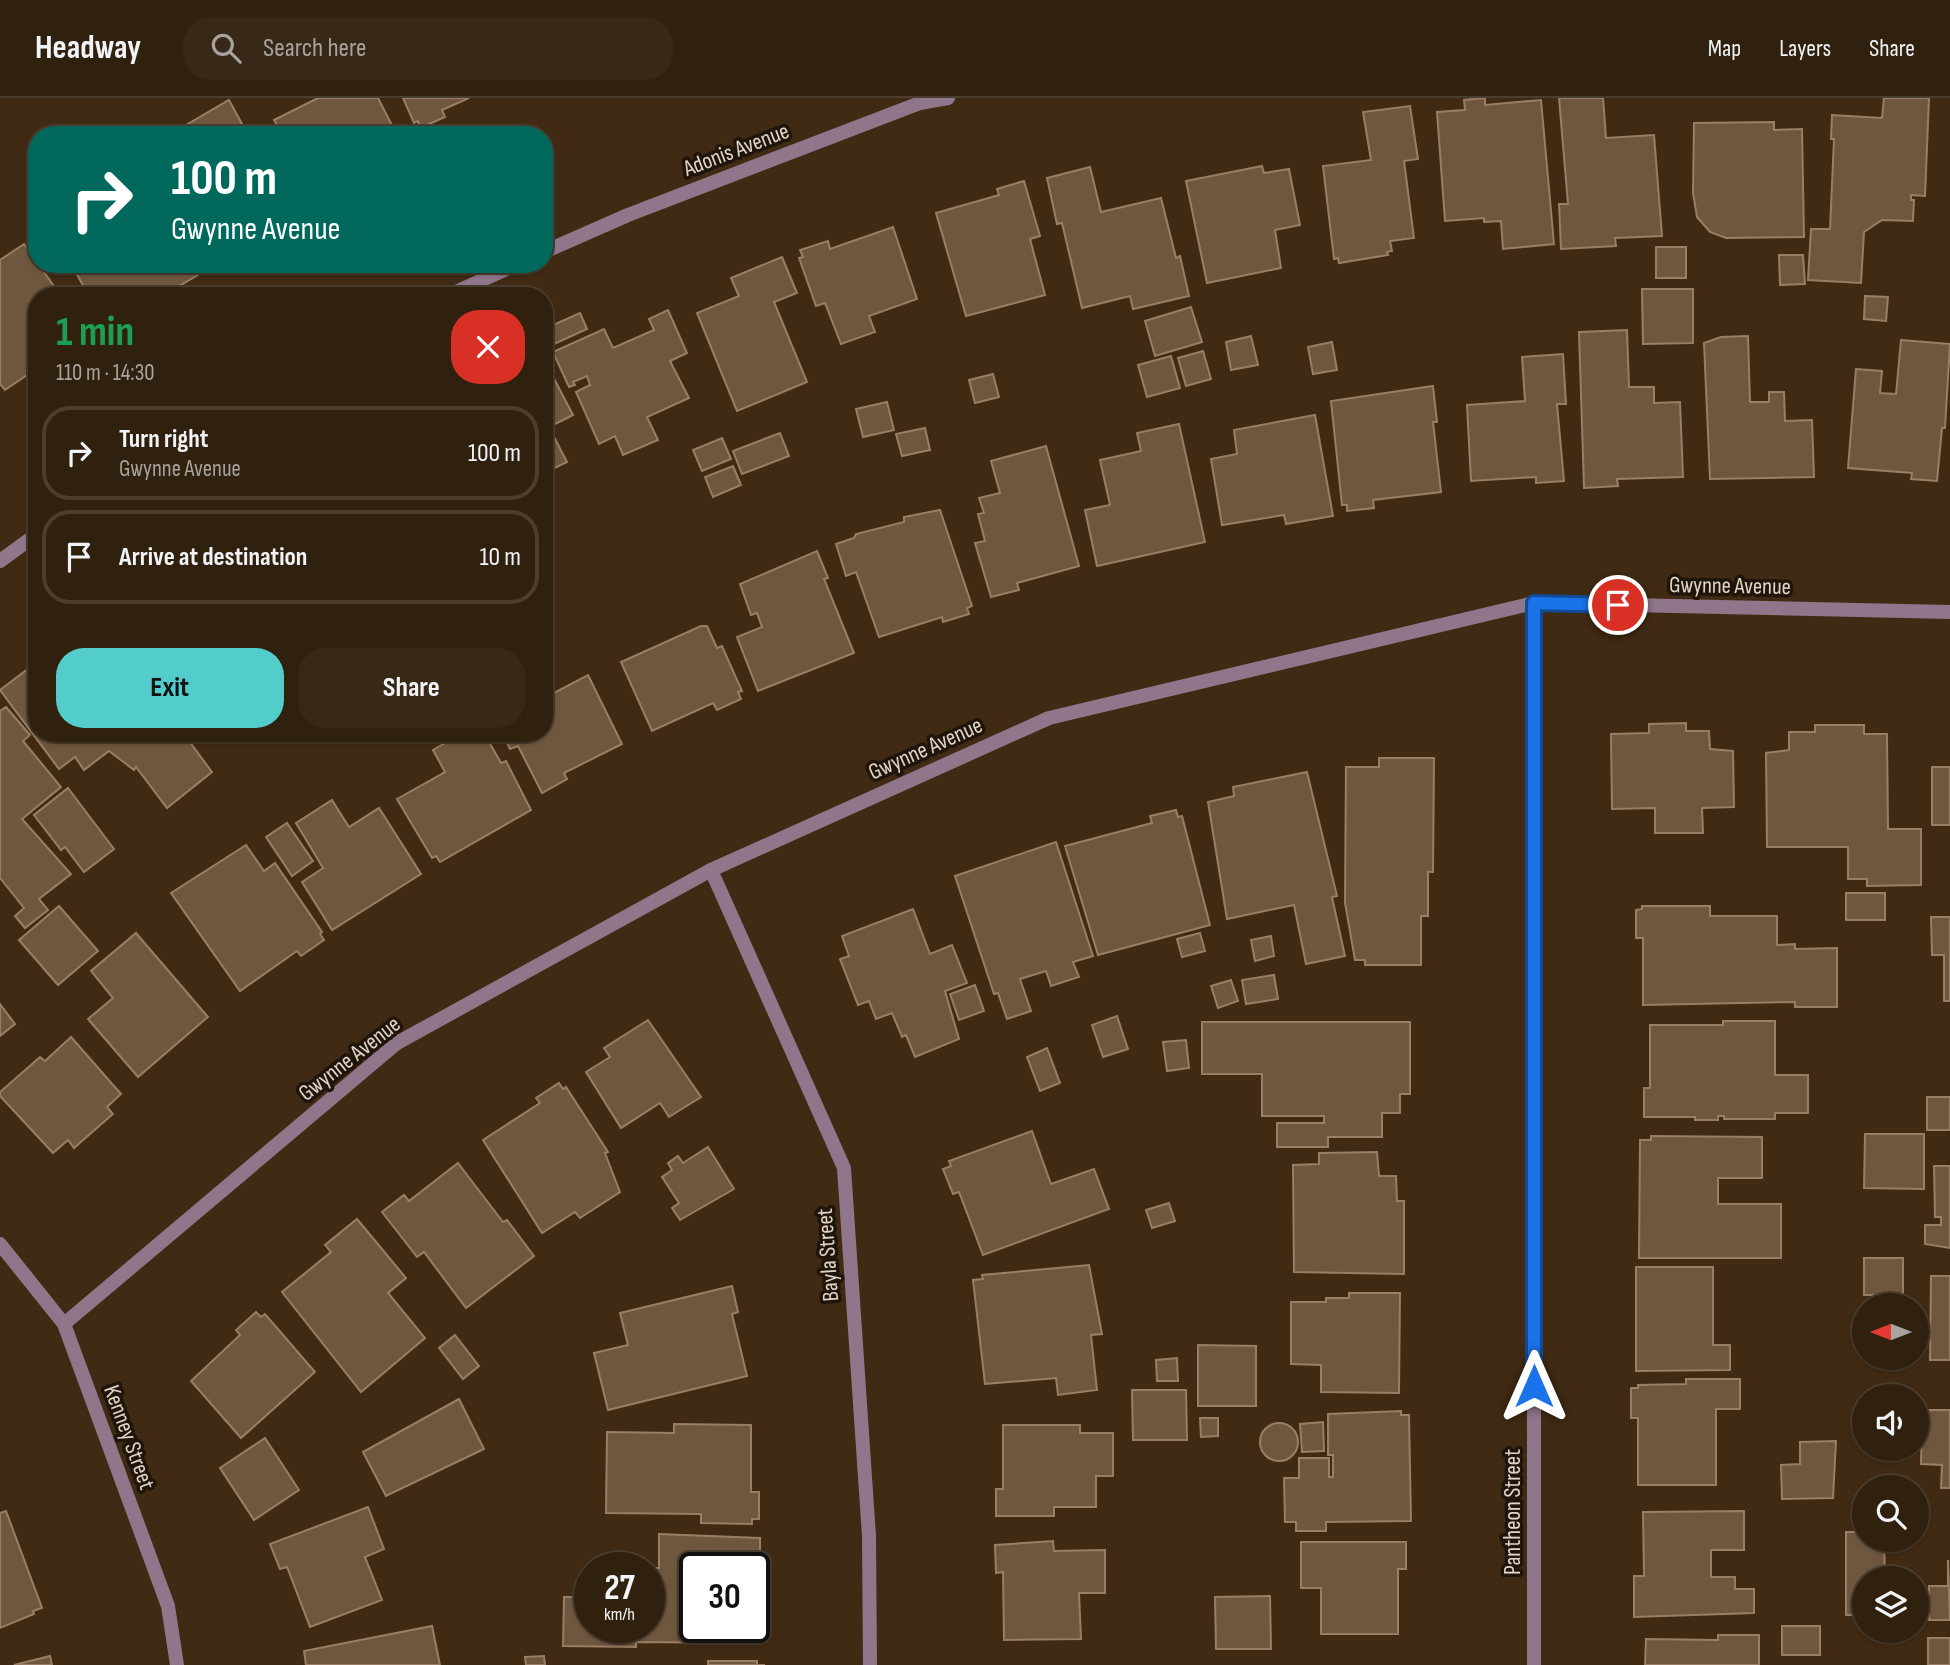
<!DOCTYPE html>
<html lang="en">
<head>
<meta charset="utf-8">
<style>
	body { margin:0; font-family:"Sofia Sans Condensed",sans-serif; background:#382817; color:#f1f3f6; height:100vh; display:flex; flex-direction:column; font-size:26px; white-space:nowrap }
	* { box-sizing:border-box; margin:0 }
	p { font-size:23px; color:#a8a39e }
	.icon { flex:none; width:38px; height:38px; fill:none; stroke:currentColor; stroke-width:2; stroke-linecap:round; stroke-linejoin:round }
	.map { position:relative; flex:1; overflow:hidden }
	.sheet { position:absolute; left:28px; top:189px; width:525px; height:455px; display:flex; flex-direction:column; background:#30200e; border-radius:28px; box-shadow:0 2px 5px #0004,0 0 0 2px #4b3e2e }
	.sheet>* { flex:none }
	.guide { position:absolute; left:28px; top:28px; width:525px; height:147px; border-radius:28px; box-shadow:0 2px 5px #0004,0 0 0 2px #4b3e2e; background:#00695c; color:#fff; overflow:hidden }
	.needle { width:46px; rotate:270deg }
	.fabs { position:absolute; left:1852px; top:1195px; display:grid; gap:14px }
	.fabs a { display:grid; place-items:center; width:77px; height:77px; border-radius:50%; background:#30200e; box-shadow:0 2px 5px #0004,0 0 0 2px #4b3e2e; font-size:35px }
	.speed { position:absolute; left:574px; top:1454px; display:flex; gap:14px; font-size:35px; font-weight:700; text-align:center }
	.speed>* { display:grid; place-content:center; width:91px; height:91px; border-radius:50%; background:#30200e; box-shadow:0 2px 5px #0004,0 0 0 2px #4b3e2e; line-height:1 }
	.speed small { font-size:18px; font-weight:400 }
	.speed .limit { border:4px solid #111; border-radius:10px; background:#fff; color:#111 }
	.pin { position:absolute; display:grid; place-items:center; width:60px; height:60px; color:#fff; margin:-30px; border:4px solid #fff; border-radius:50%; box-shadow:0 2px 7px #0007 }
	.me { position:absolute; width:77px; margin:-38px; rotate:0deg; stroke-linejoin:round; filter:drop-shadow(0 0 5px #0008) }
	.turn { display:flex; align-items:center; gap:24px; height:147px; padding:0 28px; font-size:32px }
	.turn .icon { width:91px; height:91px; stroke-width:2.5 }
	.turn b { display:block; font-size:49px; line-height:60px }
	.round { display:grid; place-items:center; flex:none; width:74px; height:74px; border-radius:28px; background:#382817 }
	.summary { display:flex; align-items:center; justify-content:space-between; height:119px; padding:0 28px }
	h1 { font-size:42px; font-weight:700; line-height:52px; color:#1e9e55 }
	.cta { display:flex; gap:14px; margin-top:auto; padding:14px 28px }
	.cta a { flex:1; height:80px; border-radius:28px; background:#52cdcc; color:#111; font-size:28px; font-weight:700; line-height:80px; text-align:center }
	.cta a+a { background:#382817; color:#f1f3f6 }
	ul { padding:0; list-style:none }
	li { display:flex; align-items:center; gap:21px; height:94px; margin:0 14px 10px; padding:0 14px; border:4px solid #4b3e2e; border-radius:28px }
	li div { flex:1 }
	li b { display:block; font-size:26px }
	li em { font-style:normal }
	header { display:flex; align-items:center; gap:42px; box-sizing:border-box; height:98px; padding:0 35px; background:#30200e; border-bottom:2px solid #4b3e2e }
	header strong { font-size:33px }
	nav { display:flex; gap:38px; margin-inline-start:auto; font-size:24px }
	.search { width:490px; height:63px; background:#382817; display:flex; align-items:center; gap:18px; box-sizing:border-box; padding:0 24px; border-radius:28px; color:#a8a39e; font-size:26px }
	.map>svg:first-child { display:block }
	.building { fill:#6f573f; stroke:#997e65; stroke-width:2; fill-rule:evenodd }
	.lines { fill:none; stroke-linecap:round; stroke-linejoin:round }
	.minor { stroke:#8f768a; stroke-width:14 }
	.route-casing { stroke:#114b97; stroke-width:18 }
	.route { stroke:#1a73e8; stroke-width:12 }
	.labels { text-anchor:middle; stroke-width:7; stroke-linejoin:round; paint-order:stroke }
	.street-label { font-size:23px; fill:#e2d4c6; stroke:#1f150b }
</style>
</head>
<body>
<header>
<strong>Headway</strong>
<div class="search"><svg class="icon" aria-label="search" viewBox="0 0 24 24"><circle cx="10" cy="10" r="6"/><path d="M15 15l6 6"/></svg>Search here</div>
<nav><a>Map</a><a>Layers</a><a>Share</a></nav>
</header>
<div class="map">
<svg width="1950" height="1567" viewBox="0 0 1950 1567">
	<rect width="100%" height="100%" fill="#402a13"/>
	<g class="building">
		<polygon points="318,0 378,0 397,37 282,37 274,22"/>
		<polygon points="403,0 469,0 442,12 445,19 420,30 418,23 414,25"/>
		<polygon points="1485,0 1485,7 1541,2 1554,146 1503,151 1501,123 1484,124 1484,120 1445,123 1437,14 1465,12 1464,2"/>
		<polygon points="1559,0 1603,0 1606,40 1654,37 1662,138 1615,140 1616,148 1561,151 1559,106 1568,106"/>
		<polygon points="1884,0 1929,0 1925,98 1911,97 1911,102 1914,102 1913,123 1882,122 1864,134 1861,185 1808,182 1811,131 1830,131 1834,41 1831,41 1832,17 1882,20"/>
		<polygon points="229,2 248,37 169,37"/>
		<polygon points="1410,8 1418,61 1404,63 1414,140 1390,143 1392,153 1387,154 1388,157 1339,165 1338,160 1334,161 1323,68 1371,62 1363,14"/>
		<polygon points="1774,24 1774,32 1802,31 1804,139 1726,140 1710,134 1697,119 1693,95 1694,25"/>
		<polygon points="1262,68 1264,75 1289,71 1300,127 1275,132 1281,170 1207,185 1186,83"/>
		<polygon points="1090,69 1101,114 1161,100 1176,160 1180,158 1189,198 1133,211 1130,198 1082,210 1062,125 1057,126 1047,80"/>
		<polygon points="1024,83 1040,138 1030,141 1045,197 966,218 936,115 999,97 997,91"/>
		<polygon points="893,129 917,201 869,218 875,234 841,246 825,205 816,208 799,160 803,159 800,152 828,143 830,151"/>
		<polygon points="24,146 61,198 37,198 37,274 33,273 5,292 0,286 0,162"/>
		<rect x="1656" y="149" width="30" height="31"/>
		<polygon points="1779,157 1803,157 1805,186 1780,187"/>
		<polygon points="782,159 797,195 774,204 807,284 737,313 697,215 739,198 731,180"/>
		<polygon points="71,166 192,166 198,177 176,190 180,198 89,198"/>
		<polygon points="216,166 237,166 221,175"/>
		<polygon points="1642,191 1693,191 1693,245 1643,246"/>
		<polygon points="1865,198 1888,199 1886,223 1864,221"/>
		<polygon points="1191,209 1202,244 1155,258 1145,223"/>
		<polygon points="668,212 687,255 670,263 689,300 647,319 658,342 623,357 615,338 599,346 576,294 590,287 587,278 573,284 575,287 569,289 553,254 604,231 613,250 654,232 649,221"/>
		<polygon points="580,215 587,231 552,247 544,231"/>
		<polygon points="1627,232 1629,289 1654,289 1654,305 1680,304 1683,379 1617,381 1618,388 1584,390 1579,234"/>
		<polygon points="1251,238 1258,267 1231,272 1226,244"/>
		<polygon points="1748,238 1750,304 1769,304 1769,294 1784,294 1785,323 1812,322 1814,379 1710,381 1704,245 1721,239"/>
		<polygon points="1901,242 1950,246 1945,330 1942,330 1937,383 1911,381 1912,375 1848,370 1856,271 1882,273 1880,295 1896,296"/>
		<polygon points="1332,244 1337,272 1313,276 1308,249"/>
		<polygon points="1203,253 1211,281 1186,288 1178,260"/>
		<polygon points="1563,256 1566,306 1557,306 1564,383 1536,385 1536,379 1471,383 1467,307 1525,303 1522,259"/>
		<polygon points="1171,258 1180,290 1147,299 1138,267"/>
		<polygon points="547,267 573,317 549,329 567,364 544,375 544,269"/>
		<polygon points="993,276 999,299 975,305 969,282"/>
		<polygon points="1433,288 1437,324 1433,324 1441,394 1373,402 1374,410 1347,413 1347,407 1342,407 1331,303"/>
		<polygon points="887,304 894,332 863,339 856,311"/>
		<polygon points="1315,317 1333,418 1286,426 1284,417 1222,427 1211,361 1237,356 1234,332"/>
		<polygon points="1179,326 1205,444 1097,468 1085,412 1110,407 1100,362 1141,353 1137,335"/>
		<polygon points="925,330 930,352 902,358 896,336"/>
		<polygon points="780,335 789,358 742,376 733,353"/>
		<polygon points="722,340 731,361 702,373 693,352"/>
		<polygon points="1046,348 1079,468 1017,485 1019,492 991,499 975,445 985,443 978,416 984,415 979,400 1000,395 991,363"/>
		<polygon points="733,368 741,387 713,399 705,379"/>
		<polygon points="940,412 972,508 967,510 969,516 943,524 942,519 879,539 856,474 846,478 836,446 854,440 856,436 904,424 904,419"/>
		<polygon points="817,453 828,480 824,481 854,555 758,593 737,539 762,529 757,515 751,517 740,486"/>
		<polygon points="701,528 707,528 717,550 722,548 742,593 738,594 741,601 717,612 713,605 652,633 621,564"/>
		<polygon points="37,564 37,635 183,635 212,674 167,710 136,669 134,672 109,653 84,672 75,659 59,671 0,592"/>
		<polygon points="588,577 622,646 564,675 567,681 542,695 518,648 510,651 502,635 544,635 544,600"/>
		<polygon points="6,609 30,637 23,643 61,689 22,721 71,776 39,801 48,812 25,830 15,818 24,810 0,780 0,613"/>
		<polygon points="1686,625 1686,633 1709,633 1710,651 1733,653 1734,709 1702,710 1703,735 1655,735 1655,710 1612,711 1611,636 1649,635 1649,626"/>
		<polygon points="1815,627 1864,627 1864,636 1887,636 1888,731 1921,731 1921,787 1867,788 1867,781 1848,781 1848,749 1767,749 1766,655 1789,652 1789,634 1815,634"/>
		<polygon points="462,635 484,635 501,665 506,663 531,712 440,764 436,758 432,760 397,701 445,674 433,652"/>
		<polygon points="1379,660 1434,660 1433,774 1428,774 1428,818 1421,818 1421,867 1365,867 1365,862 1355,862 1345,805 1346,669 1379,669"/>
		<rect x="1932" y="669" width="18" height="58"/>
		<polygon points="1307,674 1337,798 1332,799 1345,858 1306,866 1294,807 1227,821 1208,704 1234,698 1233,689"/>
		<polygon points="68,690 114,751 84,774 65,749 61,752 34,717"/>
		<polygon points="332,702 349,729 379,710 421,776 332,832 302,784 323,770 296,725"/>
		<polygon points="1176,712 1178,719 1182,718 1210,827 1098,857 1065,748 1152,725 1150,718"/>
		<polygon points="287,725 313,763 292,778 266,739"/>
		<polygon points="1056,744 1093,858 1073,864 1079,879 1051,888 1046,873 1020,881 1031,913 1007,921 998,895 994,896 955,778"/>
		<polygon points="246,747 264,773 275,765 322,834 320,836 324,842 301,858 297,853 240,893 171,795"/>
		<rect x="1846" y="795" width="39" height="27"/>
		<polygon points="59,808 98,853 58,887 19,842"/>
		<polygon points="1642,808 1710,808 1710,818 1777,818 1777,847 1795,846 1795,851 1837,850 1837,909 1795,909 1795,904 1643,907 1643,840 1636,840 1636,812 1642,811"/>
		<polygon points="913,811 930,856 952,847 967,885 945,893 959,941 915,959 906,937 902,939 892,915 876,921 869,903 858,907 840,861 849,858 842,838"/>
		<polygon points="1931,819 1950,819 1950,903 1944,903 1944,857 1932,857"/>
		<polygon points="136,835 208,919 138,979 88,921 113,900 91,873"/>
		<polygon points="1200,835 1205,853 1182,859 1177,841"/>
		<polygon points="1271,838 1274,858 1255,863 1251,842"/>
		<polygon points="1274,877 1278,901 1246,906 1242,882"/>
		<polygon points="1231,882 1238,903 1218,910 1211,888"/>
		<polygon points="975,887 984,913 959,922 950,896"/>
		<polygon points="0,906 15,926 0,938"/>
		<polygon points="1117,918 1128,951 1103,959 1092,927"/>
		<polygon points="648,922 701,999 669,1019 660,1005 621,1030 586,974 610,959 604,950"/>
		<polygon points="1723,923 1775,923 1775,977 1808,977 1808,1015 1775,1015 1775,1021 1724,1021 1724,1018 1718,1018 1718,1022 1695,1022 1695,1019 1644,1019 1644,990 1650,990 1650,927 1723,927"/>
		<polygon points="1202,924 1410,924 1410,996 1400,996 1400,1015 1382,1015 1382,1039 1328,1039 1328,1049 1277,1049 1277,1025 1324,1025 1324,1018 1262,1018 1262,976 1202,976"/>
		<polygon points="71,939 121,996 107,1009 113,1016 74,1050 68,1042 53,1055 0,998 0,994 40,959 45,963"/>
		<polygon points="1186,942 1189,970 1167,973 1163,944"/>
		<polygon points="1047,950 1060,985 1040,993 1027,959"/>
		<polygon points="559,985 563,991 566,989 608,1054 605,1055 620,1094 580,1120 575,1114 542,1135 483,1042 540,1005 536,1000"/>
		<rect x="1927" y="999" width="23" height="33"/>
		<polygon points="1032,1033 1051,1086 1094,1071 1109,1111 983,1157 959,1094 953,1096 943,1071 951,1068 949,1063"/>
		<polygon points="1865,1036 1924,1036 1924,1091 1864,1090"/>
		<polygon points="1651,1038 1762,1039 1762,1080 1718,1080 1718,1106 1781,1106 1781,1160 1639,1160 1640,1042 1651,1042"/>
		<polygon points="708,1049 734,1091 680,1122 672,1110 679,1105 662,1079 672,1072 668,1065 678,1058 683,1065"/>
		<polygon points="1377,1054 1379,1078 1396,1078 1397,1103 1404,1103 1404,1176 1294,1174 1293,1067 1319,1066 1319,1055"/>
		<polygon points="458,1065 503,1124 507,1122 534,1158 466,1210 424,1154 417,1159 382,1114 404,1097 409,1103"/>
		<polygon points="1934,1068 1950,1068 1950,1150 1925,1146 1925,1127 1941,1127 1941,1119 1935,1119"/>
		<polygon points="1169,1105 1175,1123 1152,1130 1146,1112"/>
		<polygon points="357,1121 406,1180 388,1195 425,1240 361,1294 282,1194 331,1154 325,1147"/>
		<rect x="1864" y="1160" width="39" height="37"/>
		<polygon points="1089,1167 1102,1236 1091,1237 1097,1292 1058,1297 1056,1280 985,1286 973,1182 983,1181 982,1177"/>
		<polygon points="1636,1169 1713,1169 1713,1247 1730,1247 1730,1272 1636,1273"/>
		<polygon points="1931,1178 1950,1178 1950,1262 1930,1262"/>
		<polygon points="732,1188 738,1214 732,1216 747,1278 608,1312 594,1255 628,1247 620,1215"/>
		<polygon points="1349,1195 1400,1195 1399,1295 1321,1294 1321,1267 1291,1266 1291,1204 1326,1204 1326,1200 1349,1200"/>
		<polygon points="256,1214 261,1219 265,1216 315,1274 241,1340 191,1283 240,1237 236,1232"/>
		<polygon points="455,1237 479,1268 463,1281 439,1250"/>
		<polygon points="1198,1247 1256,1248 1256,1308 1198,1308"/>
		<polygon points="1177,1260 1178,1283 1157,1283 1156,1262"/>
		<polygon points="1686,1281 1740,1281 1740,1311 1716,1311 1716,1387 1638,1387 1638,1320 1631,1320 1631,1290 1638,1290 1638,1287 1686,1286"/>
		<polygon points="1132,1292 1186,1292 1187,1342 1133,1342"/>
		<polygon points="459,1301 484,1351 386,1398 363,1354"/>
		<polygon points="1922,1312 1950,1312 1950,1390 1941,1390 1942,1367 1921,1366"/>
		<polygon points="1401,1313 1401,1317 1409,1317 1411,1423 1326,1424 1326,1433 1296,1433 1296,1424 1285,1424 1284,1380 1299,1380 1299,1360 1329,1360 1329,1379 1333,1379 1333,1357 1328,1357 1328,1316"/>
		<polygon points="1200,1320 1218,1320 1218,1338 1201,1339"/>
		<polygon points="1323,1324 1324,1353 1302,1354 1300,1326"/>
		<circle cx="1279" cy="1344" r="19"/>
		<polygon points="674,1326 751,1327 751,1394 759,1394 759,1421 752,1421 752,1426 701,1425 701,1416 606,1415 607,1334 674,1335"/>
		<polygon points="1003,1327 1080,1327 1080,1335 1113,1335 1113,1378 1096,1378 1096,1409 1054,1409 1054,1418 996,1418 996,1391 1003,1391"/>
		<polygon points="265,1340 299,1392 254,1422 220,1370"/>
		<polygon points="1836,1343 1833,1400 1782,1401 1781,1367 1800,1366 1800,1344"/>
		<polygon points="368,1409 384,1451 365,1459 382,1502 310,1529 287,1469 280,1471 270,1446"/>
		<polygon points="6,1413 42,1510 33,1513 34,1516 0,1530 0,1415"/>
		<polygon points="1744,1413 1744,1452 1711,1452 1711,1479 1735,1479 1735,1491 1754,1491 1754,1515 1634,1519 1634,1478 1644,1478 1643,1414"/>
		<polygon points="1846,1434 1864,1434 1864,1442 1884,1442 1885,1480 1864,1480 1864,1517 1846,1517"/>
		<path d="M659 1436 760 1440V1545L636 1544V1549L563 1548 564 1499H590V1530H649V1470H659ZM695 1470H754V1530H695Z"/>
		<polygon points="1053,1443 1054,1453 1105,1452 1105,1495 1079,1495 1081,1541 1004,1542 1003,1474 996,1475 995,1447"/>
		<polygon points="1301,1444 1406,1444 1406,1471 1398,1471 1398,1536 1321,1536 1321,1490 1301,1490"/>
		<polygon points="1948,1462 1950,1522 1929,1522 1929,1488 1948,1488"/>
		<polygon points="1270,1498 1271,1551 1216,1551 1215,1499"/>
		<polygon points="432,1528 440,1567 306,1567 304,1553"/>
		<rect x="1782" y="1528" width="38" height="29"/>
		<polygon points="1718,1537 1759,1537 1759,1567 1645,1567 1646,1541 1718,1542"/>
		<rect x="1928" y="1540" width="22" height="27"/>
		<polygon points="50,1558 52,1567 14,1567"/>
		<polygon points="544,1558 545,1567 526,1567 525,1559"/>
		<polygon points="708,1563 757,1563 757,1567 765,1567 708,1567"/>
	</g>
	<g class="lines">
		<g class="minor">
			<polyline points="544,154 628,117 920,5 948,0"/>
			<polyline points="447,198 517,166"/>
			<polyline points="0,463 37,436"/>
			<polyline points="1534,505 1534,1567"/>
			<polyline points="711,772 844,1070 869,1438 870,1567"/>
			<polyline points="0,1146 64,1226 168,1508 177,1567"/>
			<polyline points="64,1226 397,945 711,772 1049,620 1534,505 1950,514"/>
		</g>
	</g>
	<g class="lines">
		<g class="route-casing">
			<polyline id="route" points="1534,1288 1534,505 1618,507"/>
		</g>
		<use href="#route" class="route"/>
	</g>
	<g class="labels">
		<g class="street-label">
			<text transform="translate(736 51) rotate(-21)" y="8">Adonis Avenue</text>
			<text transform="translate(1730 487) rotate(1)" y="8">Gwynne Avenue</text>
			<text transform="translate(925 650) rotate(-24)" y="8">Gwynne Avenue</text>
			<text transform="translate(349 960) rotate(-38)" y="8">Gwynne Avenue</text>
			<text transform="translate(827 1157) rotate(-94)" y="8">Bayla Street</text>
			<text transform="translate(130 1339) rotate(70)" y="8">Kenney Street</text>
			<text transform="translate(1512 1414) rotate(-90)" y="8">Pantheon Street</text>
		</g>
	</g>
</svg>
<div class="fabs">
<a><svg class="needle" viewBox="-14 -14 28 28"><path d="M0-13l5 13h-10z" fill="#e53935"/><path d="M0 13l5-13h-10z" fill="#a8a39e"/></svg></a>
<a><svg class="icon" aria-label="sound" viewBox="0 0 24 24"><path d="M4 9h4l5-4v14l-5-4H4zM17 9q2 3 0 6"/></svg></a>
<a><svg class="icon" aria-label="search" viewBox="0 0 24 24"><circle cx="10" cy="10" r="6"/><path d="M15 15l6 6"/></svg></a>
<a><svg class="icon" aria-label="layers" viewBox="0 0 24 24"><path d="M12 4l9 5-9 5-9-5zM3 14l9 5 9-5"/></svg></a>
</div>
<div class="speed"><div>27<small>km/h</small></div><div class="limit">30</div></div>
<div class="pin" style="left:1618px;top:507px;background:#d93025"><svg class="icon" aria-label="arrive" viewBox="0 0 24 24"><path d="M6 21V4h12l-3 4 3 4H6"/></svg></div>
<svg class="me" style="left:1534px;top:1288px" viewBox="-20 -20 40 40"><path d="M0-17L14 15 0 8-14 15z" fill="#1a73e8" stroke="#fff" stroke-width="4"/></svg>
<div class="guide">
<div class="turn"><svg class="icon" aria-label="right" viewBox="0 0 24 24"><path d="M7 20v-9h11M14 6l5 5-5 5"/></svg><div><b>100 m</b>Gwynne Avenue</div></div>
</div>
<section class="sheet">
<div class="summary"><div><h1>1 min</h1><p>110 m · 14:30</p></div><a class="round" style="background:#d93025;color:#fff"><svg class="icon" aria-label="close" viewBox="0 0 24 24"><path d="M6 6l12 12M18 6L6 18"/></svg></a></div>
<ul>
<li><svg class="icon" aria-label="right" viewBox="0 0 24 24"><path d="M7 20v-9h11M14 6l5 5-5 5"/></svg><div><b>Turn right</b><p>Gwynne Avenue</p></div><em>100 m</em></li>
<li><svg class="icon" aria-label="arrive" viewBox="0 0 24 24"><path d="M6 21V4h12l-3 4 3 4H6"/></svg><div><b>Arrive at destination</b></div><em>10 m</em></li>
</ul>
<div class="cta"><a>Exit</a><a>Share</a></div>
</section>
</div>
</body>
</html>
